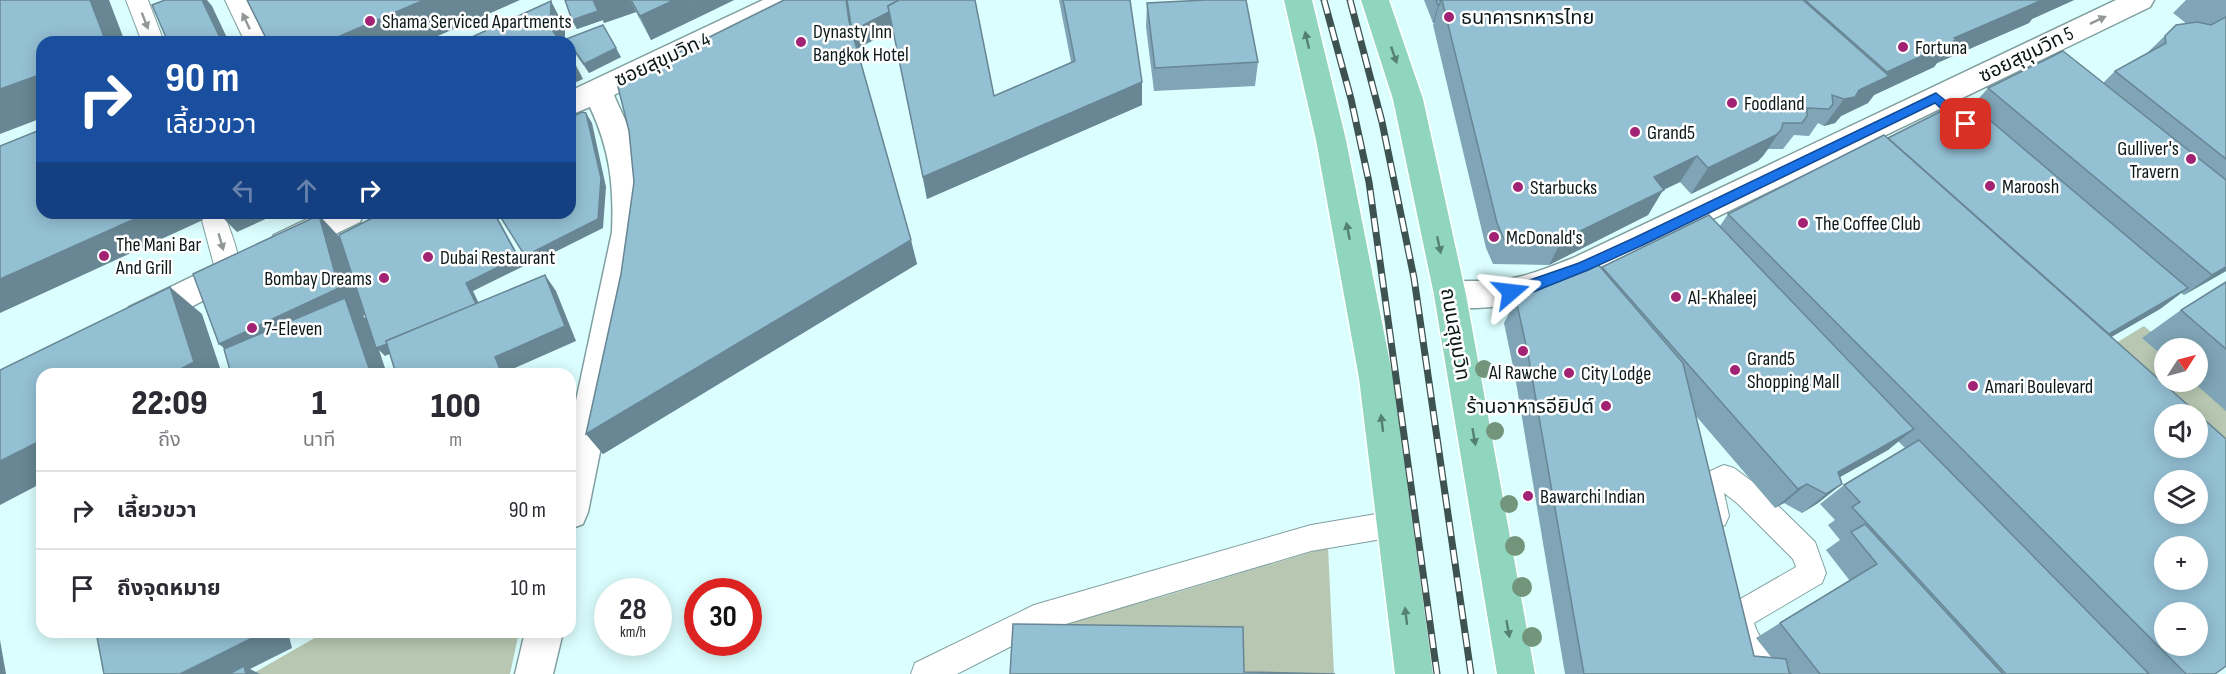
<!DOCTYPE html>
<html lang="th">
<head>
<meta charset="utf-8">
<style>
	body { margin:0; font-family:"Sofia Sans Condensed","Noto Sans Thai",sans-serif; background:#f7f7f7; color:#2b2b33; height:100vh; display:flex; flex-direction:column; font-size:22px; white-space:nowrap }
	* { box-sizing:border-box; margin:0 }
	p { font-size:20px; color:#7c7c81 }
	.icon { flex:none; width:33px; height:33px; fill:none; stroke:currentColor; stroke-width:2; stroke-linecap:round; stroke-linejoin:round }
	.map { position:relative; flex:1; overflow:hidden }
	.details { position:absolute; left:36px; top:368px; width:540px; height:270px; display:flex; flex-direction:column; background:#fff; border-radius:18px; box-shadow:0 3px 15px #0003 }
	.details>* { flex:none }
	.hud { position:absolute; left:36px; top:36px; width:540px; height:183px; border-radius:18px; box-shadow:0 3px 15px #0003; background:#1a4fa0; color:#fff; overflow:hidden }
	.needle { width:39px; rotate:54deg }
	.buttons { position:absolute; left:2154px; top:338px; display:grid; gap:12px }
	.buttons a { display:grid; place-items:center; width:54px; height:54px; border-radius:50%; background:#fff; box-shadow:0 3px 15px #0003; font-size:30px }
	.speed { position:absolute; left:594px; top:578px; display:flex; gap:12px; font-size:30px; font-weight:700; text-align:center }
	.speed>* { display:grid; place-content:center; width:78px; height:78px; border-radius:50%; background:#fff; box-shadow:0 3px 15px #0003; line-height:1 }
	.speed small { font-size:15px; font-weight:400 }
	.speed .limit { border:9px solid #d22; background:#fff; color:#111 }
	.pin { position:absolute; display:grid; place-items:center; width:51px; height:51px; color:#fff; margin:-26px; border-radius:12px; box-shadow:0 3px 9px #0006 }
	.me { position:absolute; width:66px; margin:-33px; rotate:73deg; stroke-linejoin:round; filter:drop-shadow(0 0 4px #0008) }
	.turn { display:flex; align-items:center; gap:21px; height:126px; padding:0 30px; font-size:27px }
	.turn .icon { width:78px; height:78px; stroke-width:2.5 }
	.turn b { display:block; font-size:42px; line-height:51px }
	.lanes { display:flex; align-items:center; height:57px; padding:0 30px; background:#0003; justify-content:center; gap:30px; direction:ltr }
	.lanes .off { opacity:.35 }
	.eta { display:flex; justify-content:space-evenly; align-items:center; height:102px; text-align:center }
	.eta b { font-size:36px; font-weight:800; line-height:42px }
	ul { padding:0; list-style:none }
	li { display:flex; align-items:center; gap:18px; height:78px; padding:0 30px; border-top:2px solid #e1e1e2 }
	li div { flex:1 }
	li b { display:block; font-size:22px }
	li em { font-style:normal }
	.map>svg:first-child { display:block }
	.green { fill:#b7c7b1 }
	.lines { fill:none; stroke-linecap:round; stroke-linejoin:round }
	.service-casing { stroke:#809fa0; stroke-width:2 }
	.minor-casing { stroke:#809fa0; stroke-width:3 }
	.primary-casing { stroke:#fff; stroke-width:3 }
	.service { fill:#fff; fill-rule:evenodd }
	.minor { fill:#fff; fill-rule:evenodd }
	.primary { fill:#90d6bf; fill-rule:evenodd }
	.rail-casing { stroke:#3f5252; stroke-width:7 }
	.rail { stroke:#fff; stroke-width:4.5; stroke-dasharray:14; stroke-linecap:butt }
	.tree { fill:#73957b }
	.wall { fill:#7fa5b6; fill-rule:evenodd }
	.shaded-wall { fill:#688694 }
	.building { fill:#94c0d4; stroke:#688694; stroke-width:1.5; fill-rule:evenodd }
	.oneway { fill:#929898 }
	.oneway2 { fill:#558174 }
	.route { fill:#1a73e8; stroke:#114b97; stroke-width:1.5 }
	.poi-dot { fill:#a22273; stroke:#fff; stroke-width:2 }
	.labels { text-anchor:middle; stroke-width:5; stroke-linejoin:round; paint-order:stroke }
	.poi-label { font-size:20px; fill:#0c1919; stroke:#fff; text-anchor:start }
	.street-label { font-size:20px; fill:#0c1919; stroke:#fff }
</style>
</head>
<body>
<div class="map">
<svg width="2226" height="674" viewBox="0 0 2226 674">
	<rect width="100%" height="100%" fill="#dbfefe"/>
	<g class="green">
		<polygon points="2144,326 2170,348 2164,348 2164,381 2198,381 2226,394 2226,494 2198,447 2198,414 2164,414 2083,363"/>
		<polygon points="1328,547 1334,674 1042,674 1033,631 1165,596"/>
		<polygon points="325,632 519,632 510,674 252,674"/>
	</g>
	<g class="lines">
		<g class="service-casing">
			<g id="service">
				<polygon points="126,0 148,0 164,42 142,42"/>
				<polygon points="225,0 247,0 267,42 245,42"/>
				<path d="M200 213H224C230 232 245 261 236 280L227 283 218 280Z"/>
				<path d="M1724 465 1734 468 1757 485 1815 542 1826 573 1822 583 1754 623C1759 642 1778 655 1786 674H1752C1737 654 1717 631 1728 606L1796 567 1793 559 1737 503 1724 493 1729 516 1725 525 1715 529 1705 525C1691 493 1689 478 1724 465Z"/>
				<polygon points="1394,511 1404,515 1408,524 1404,533 1394,537 1311,551 1039,632 957,674 911,674 915,663 1034,605 1311,525"/>
			</g>
		</g>
		<g class="minor-casing">
			<g id="minor">
				<path d="M763 0H801L797 7 614 95C620 110 628 124 633 139 644 168 644 201 644 232L588 512 583 524 570 529V429L612 232C614 185 610 150 590 107L570 115V91Z"/>
				<path d="M2116 0H2154L2150 7 1595 276C1553 293 1522 307 1475 308 1462 308 1451 309 1439 305L1434 295 1439 285C1459 278 1479 283 1500 280 1525 278 1549 267 1573 258Z"/>
				<polygon points="320,213 364,213 360,222 296,253 285,257 274,253 269,244 274,235"/>
				<polygon points="239,254 250,258 255,267 250,276 153,327 141,331 129,327 125,317 129,307"/>
				<polygon points="525,632 563,632 553,674 515,674"/>
			</g>
		</g>
		<g class="primary-casing">
			<g id="primary">
				<polygon points="1284,0 1312,0 1346,140 1393,378 1433,674 1395,674 1359,378 1316,140"/>
				<polygon points="1361,0 1389,0 1423,99 1466,295 1535,674 1497,674 1434,295 1393,99"/>
			</g>
		</g>
		<use href="#service" class="service"/>
		<use href="#minor" class="minor"/>
		<use href="#primary" class="primary"/>
		<g class="rail-casing">
			<g id="rail">
				<polyline points="1324,0 1351,99 1369,182 1437,674"/>
				<polyline points="1350,0 1382,122 1414,278 1471,674"/>
			</g>
		</g>
		<use href="#rail" class="rail"/>
	</g>
	<g class="tree">
		<circle cx="1484" cy="369" r="9"/>
		<circle cx="1495" cy="431" r="9"/>
		<circle cx="1509" cy="504" r="9"/>
		<circle cx="1515" cy="546" r="10"/>
		<circle cx="1522" cy="587" r="10"/>
		<circle cx="1532" cy="637" r="10"/>
	</g>
	<g class="wall">
		<polygon points="565,0 734,0 651,40 636,12 604,23 603,20 577,29 572,20"/>
		<polygon points="975,0 994,96 1071,62 1059,0 1130,0 1142,82 1142,105 927,199 893,30 857,49 917,264 603,454 586,434 621,274 634,182 629,131 617,83"/>
		<polygon points="1424,0 2074,0 2032,19 2029,23 1937,63 1934,67 1874,95 1868,103 1841,116 1835,123 1824,126 1818,123 1809,136 1794,135 1783,149 1768,149 1758,161 1691,194 1680,182 1663,190 1648,215 1549,265 1493,264 1486,248 1433,25 1434,23 1433,23"/>
		<path d="M2186 0H2226V271L2184 295 2181 293 2160 309 2111 337 2215 674H1565L1515 376 1504 323 1516 300 1601 268 1602 267 1720 226 1728 214 1887 138 1973 105 1988 88 2103 83 2115 71 2146 54 2176 25 2187 24 2173 13ZM1696 416 1775 508 1784 503 1802 513 1818 503 1842 484 1840 477 1888 450 1898 441 1905 448 1844 485 1820 504 1835 520 1828 525 1840 540 1826 550 1850 581 1780 623 1756 638 1771 657 1754 656Z"/>
		<polygon points="1147,3 1258,62 1255,86 1154,91 1146,27"/>
		<polygon points="570,42 621,57 589,73 572,49 570,46"/>
		<polygon points="2226,282 2226,411 2192,381 2198,381 2198,348 2164,348 2164,357 2142,338 2181,310"/>
	</g>
	<g class="shaded-wall">
		<polygon points="90,0 109,0 125,42 106,42"/>
		<polygon points="202,0 207,0 212,6 229,42 222,42"/>
		<polygon points="424,0 520,0 424,42 326,42"/>
		<polygon points="593,0 630,0 636,12 604,23 603,20 577,29 572,20"/>
		<polygon points="674,0 692,0 699,17 651,40 640,16"/>
		<polygon points="692,0 734,0 699,17"/>
		<polygon points="846,0 949,0 856,49 849,21"/>
		<polygon points="2042,0 2074,0 2032,19 2029,23 1937,63 1934,67 1874,95 1868,103 1841,116 1835,123 1824,126 1844,99 1859,90 1881,80 1887,72 1954,38"/>
		<polygon points="551,1 565,28 565,42 558,42 550,27"/>
		<polygon points="1438,5 1439,5 1434,23 1433,23"/>
		<polygon points="616,48 621,57 589,73 584,64"/>
		<polygon points="570,54 583,79 570,85"/>
		<polygon points="42,74 42,118 0,134 0,89"/>
		<polygon points="1142,82 1142,105 927,199 923,177"/>
		<polygon points="586,113 592,123 606,187 603,228 531,264 525,256"/>
		<polygon points="1781,130 1763,156 1758,161 1691,194 1708,168"/>
		<polygon points="1697,156 1680,182 1663,190 1648,215 1549,265 1562,240 1654,177"/>
		<polygon points="148,213 200,213 203,220 0,313 0,279"/>
		<polygon points="218,213 279,213 237,232"/>
		<polygon points="494,213 495,213 524,266 473,291 483,312 385,356 379,350 387,374 250,370 219,344 319,215 345,243 365,315 363,316 369,321 466,283"/>
		<polygon points="911,240 917,264 603,454 586,434"/>
		<polygon points="2226,267 2226,271 2184,295 2212,275"/>
		<polygon points="545,275 556,291 576,341 508,371 509,374 502,374 495,357"/>
		<polygon points="170,287 202,314 222,374 171,374"/>
		<polygon points="2188,288 2160,309 2080,355 2107,336"/>
		<polygon points="1914,429 1888,450 1817,490 1838,472"/>
		<polygon points="42,440 42,483 0,505 0,461"/>
		<polygon points="1807,484 1784,503 1775,508 1798,489"/>
		<polygon points="1842,484 1818,503 1802,513 1826,494"/>
		<polygon points="262,632 288,632 292,648 250,669 260,674 180,674"/>
		<polygon points="0,640 6,674 0,674"/>
	</g>
	<g class="building">
		<polygon points="0,0 90,0 106,42 42,42 42,74 0,89"/>
		<polygon points="165,0 202,0 222,42 168,42 152,5"/>
		<polygon points="247,0 424,0 326,42 268,42"/>
		<polygon points="565,0 593,0 598,11 572,20"/>
		<polygon points="631,0 674,0 640,16"/>
		<polygon points="784,0 846,0 849,21 911,240 586,434 621,274 634,182 629,131 617,83"/>
		<polygon points="847,0 899,0 888,6 889,12 852,31"/>
		<polygon points="899,0 975,0 994,96 1075,61 1063,0 1130,0 1142,82 923,177 888,6"/>
		<polygon points="1205,0 1246,0 1258,62 1155,68 1147,3"/>
		<polygon points="1436,0 1441,0 1439,5 1438,5"/>
		<polygon points="1442,0 1803,0 1889,76 1859,90 1855,97 1844,99 1832,95 1833,104 1829,109 1807,108 1807,116 1802,123 1783,123 1781,130 1776,135 1708,168 1697,156 1654,177 1664,190 1562,240 1504,239 1497,223"/>
		<polygon points="1805,0 2042,0 1954,38 1956,40 1887,72"/>
		<polygon points="551,1 550,27 561,42 461,42"/>
		<polygon points="2226,17 2226,159 2115,71 2166,43 2165,36 2176,25 2197,22 2211,25"/>
		<polygon points="603,25 616,48 584,64 570,44 570,42 568,42 566,39"/>
		<polygon points="2063,51 2226,180 2226,267 2212,275 1988,88"/>
		<polygon points="1965,99 2188,288 2109,334 1888,138"/>
		<polygon points="582,112 586,113 601,178 598,219 525,256 498,213 570,213 570,118"/>
		<polygon points="42,129 42,213 148,213 0,279 0,146"/>
		<path d="M1884 135 2226 439V666L2215 674H2186L1728 214ZM2164 414H2198V447H2164ZM2164 480H2198V513H2164ZM2164 546H2198V579H2164ZM2164 612H2198V645H2164Z"/>
		<polygon points="382,213 494,213 518,257 466,283 476,304 386,341 387,344 376,348 339,235"/>
		<polygon points="319,215 339,288 219,344 193,274"/>
		<polygon points="1709,215 1914,429 1838,472 1842,484 1826,494 1807,484 1798,489 1602,267"/>
		<polygon points="1596,262 1683,363 1754,656 1786,659 1789,672 1791,674 1584,674 1528,354 1516,300"/>
		<polygon points="545,275 565,326 495,357 502,374 396,374 386,341"/>
		<polygon points="2226,282 2226,349 2181,310"/>
		<polygon points="170,287 194,362 171,374 42,374 42,440 0,461 0,370"/>
		<polygon points="345,298 371,374 231,374 224,349"/>
		<polygon points="1919,440 2149,674 2006,674 1852,507 1860,502 1844,485"/>
		<polygon points="1865,524 2003,674 1820,674 1780,623 1877,564 1851,532"/>
		<polygon points="1013,624 1243,627 1244,672 1335,674 1010,674"/>
		<polygon points="96,632 262,632 262,633 180,674 104,674"/>
		<polygon points="244,666 246,674 229,674"/>
	</g>
	<defs><path id="oneway-solid" d="M-6-.8H1V-3.2L6.5 0L1 3.2V.8H-6Z" transform="scale(1.5)"/></defs>
	<g class="oneway">
		<use href="#oneway-solid" transform="translate(2098 20) rotate(-25)"/>
		<use href="#oneway-solid" transform="translate(145 21) rotate(69)"/>
		<use href="#oneway-solid" transform="translate(246 21) rotate(-115)"/>
		<use href="#oneway-solid" transform="translate(221 242) rotate(74)"/>
	</g>
	<g class="oneway2">
		<use href="#oneway-solid" transform="translate(1307 40) rotate(-103)"/>
		<use href="#oneway-solid" transform="translate(1394 55) rotate(71)"/>
		<use href="#oneway-solid" transform="translate(1348 231) rotate(-101)"/>
		<use href="#oneway-solid" transform="translate(1439 245) rotate(78)"/>
		<use href="#oneway-solid" transform="translate(1382 423) rotate(-97)"/>
		<use href="#oneway-solid" transform="translate(1474 437) rotate(80)"/>
		<use href="#oneway-solid" transform="translate(1406 616) rotate(-97)"/>
		<use href="#oneway-solid" transform="translate(1508 629) rotate(80)"/>
	</g>
	<polygon class="route" points="1936,93 1971,121 1971,128 1962,128 1935,103 1643,245 1588,270 1528,294 1511,298 1505,292 1507,288 1579,263 1634,238"/>
	<g class="poi-dot">
		<circle cx="1449" cy="17" r="6"/>
		<circle cx="370" cy="21" r="6"/>
		<circle cx="801" cy="42" r="6"/>
		<circle cx="1903" cy="47" r="6"/>
		<circle cx="1732" cy="103" r="6"/>
		<circle cx="1635" cy="132" r="6"/>
		<circle cx="2191" cy="159" r="6"/>
		<circle cx="1990" cy="186" r="6"/>
		<circle cx="1518" cy="187" r="6"/>
		<circle cx="1803" cy="223" r="6"/>
		<circle cx="1494" cy="237" r="6"/>
		<circle cx="104" cy="256" r="6"/>
		<circle cx="428" cy="257" r="6"/>
		<circle cx="384" cy="278" r="6"/>
		<circle cx="1676" cy="297" r="6"/>
		<circle cx="252" cy="328" r="6"/>
		<circle cx="1523" cy="351" r="6"/>
		<circle cx="1735" cy="370" r="6"/>
		<circle cx="1569" cy="373" r="6"/>
		<circle cx="1973" cy="386" r="6"/>
		<circle cx="1606" cy="406" r="6"/>
		<circle cx="1528" cy="496" r="6"/>
	</g>
	<g class="labels">
		<g class="poi-label">
			<text x="1461" y="24">ธนาคารทหารไทย</text>
			<text x="382" y="28">Shama Serviced Apartments</text>
			<text x="813" y="38">Dynasty Inn<tspan x="813" dy="23">Bangkok Hotel</tspan></text>
			<text x="1915" y="54">Fortuna</text>
			<text x="1744" y="110">Foodland</text>
			<text x="1647" y="139">Grand5</text>
			<text x="2179" y="155" text-anchor="end">Gulliver's<tspan x="2179" dy="23">Travern</tspan></text>
			<text x="2002" y="193">Maroosh</text>
			<text x="1530" y="194">Starbucks</text>
			<text x="1815" y="230">The Coffee Club</text>
			<text x="1506" y="244">McDonald's</text>
			<text x="116" y="251">The Mani Bar<tspan x="116" dy="23">And Grill</tspan></text>
			<text x="440" y="264">Dubai Restaurant</text>
			<text x="372" y="285" text-anchor="end">Bombay Dreams</text>
			<text x="1688" y="304">Al-Khaleej</text>
			<text x="264" y="335">7-Eleven</text>
			<text x="1747" y="365">Grand5<tspan x="1747" dy="23">Shopping Mall</tspan></text>
			<text x="1523" y="379" text-anchor="middle">Al Rawche</text>
			<text x="1581" y="380">City Lodge</text>
			<text x="1985" y="393">Amari Boulevard</text>
			<text x="1594" y="413" text-anchor="end">ร้านอาหารอียิปต์</text>
			<text x="1540" y="503">Bawarchi Indian</text>
		</g>
		<g class="street-label">
			<text transform="translate(2026 54) rotate(-26)" y="7">ซอยสุขุมวิท 5</text>
			<text transform="translate(662 59) rotate(-25)" y="7">ซอยสุขุมวิท 4</text>
			<text transform="translate(1456 334) rotate(80)" y="7">ถนนสุขุมวิท</text>
		</g>
	</g>
</svg>
<div class="buttons">
<a><svg class="needle" viewBox="-14 -14 28 28"><path d="M0-13l5 13h-10z" fill="#e53935"/><path d="M0 13l5-13h-10z" fill="#7c7c81"/></svg></a>
<a><svg class="icon" aria-label="sound" viewBox="0 0 24 24"><path d="M4 9h4l5-4v14l-5-4H4zM17 9q2 3 0 6"/></svg></a>
<a><svg class="icon" aria-label="layers" viewBox="0 0 24 24"><path d="M12 4l9 5-9 5-9-5zM3 14l9 5 9-5"/></svg></a>
<a>+</a>
<a>−</a>
</div>
<div class="speed"><div>28<small>km/h</small></div><div class="limit">30</div></div>
<div class="pin" style="left:1966px;top:124px;background:#d93025"><svg class="icon" aria-label="arrive" viewBox="0 0 24 24"><path d="M6 21V4h12l-3 4 3 4H6"/></svg></div>
<svg class="me" style="left:1511px;top:292px" viewBox="-20 -20 40 40"><path d="M0-17L14 15 0 8-14 15z" fill="#1a73e8" stroke="#fff" stroke-width="4"/></svg>
<div class="hud">
<div class="turn"><svg class="icon" aria-label="right" viewBox="0 0 24 24"><path d="M7 20v-9h11M14 6l5 5-5 5"/></svg><div><b>90 m</b>เลี้ยวขวา</div></div>
<div class="lanes"><svg class="icon off" aria-label="left" viewBox="0 0 24 24"><path d="M17 20v-9H6M10 6l-5 5 5 5"/></svg><svg class="icon off" aria-label="ahead" viewBox="0 0 24 24"><path d="M12 20V5M6 11l6-6 6 6"/></svg><svg class="icon" aria-label="right" viewBox="0 0 24 24"><path d="M7 20v-9h11M14 6l5 5-5 5"/></svg></div>
</div>
<section class="details">
<div class="eta">
<div><b>22:09</b><p>ถึง</p></div>
<div><b>1</b><p>นาที</p></div>
<div><b>100</b><p>m</p></div>
</div>
<ul>
<li><svg class="icon" aria-label="right" viewBox="0 0 24 24"><path d="M7 20v-9h11M14 6l5 5-5 5"/></svg><div><b>เลี้ยวขวา</b></div><em>90 m</em></li>
<li><svg class="icon" aria-label="arrive" viewBox="0 0 24 24"><path d="M6 21V4h12l-3 4 3 4H6"/></svg><div><b>ถึงจุดหมาย</b></div><em>10 m</em></li>
</ul>
</section>
</div>
</body>
</html>
